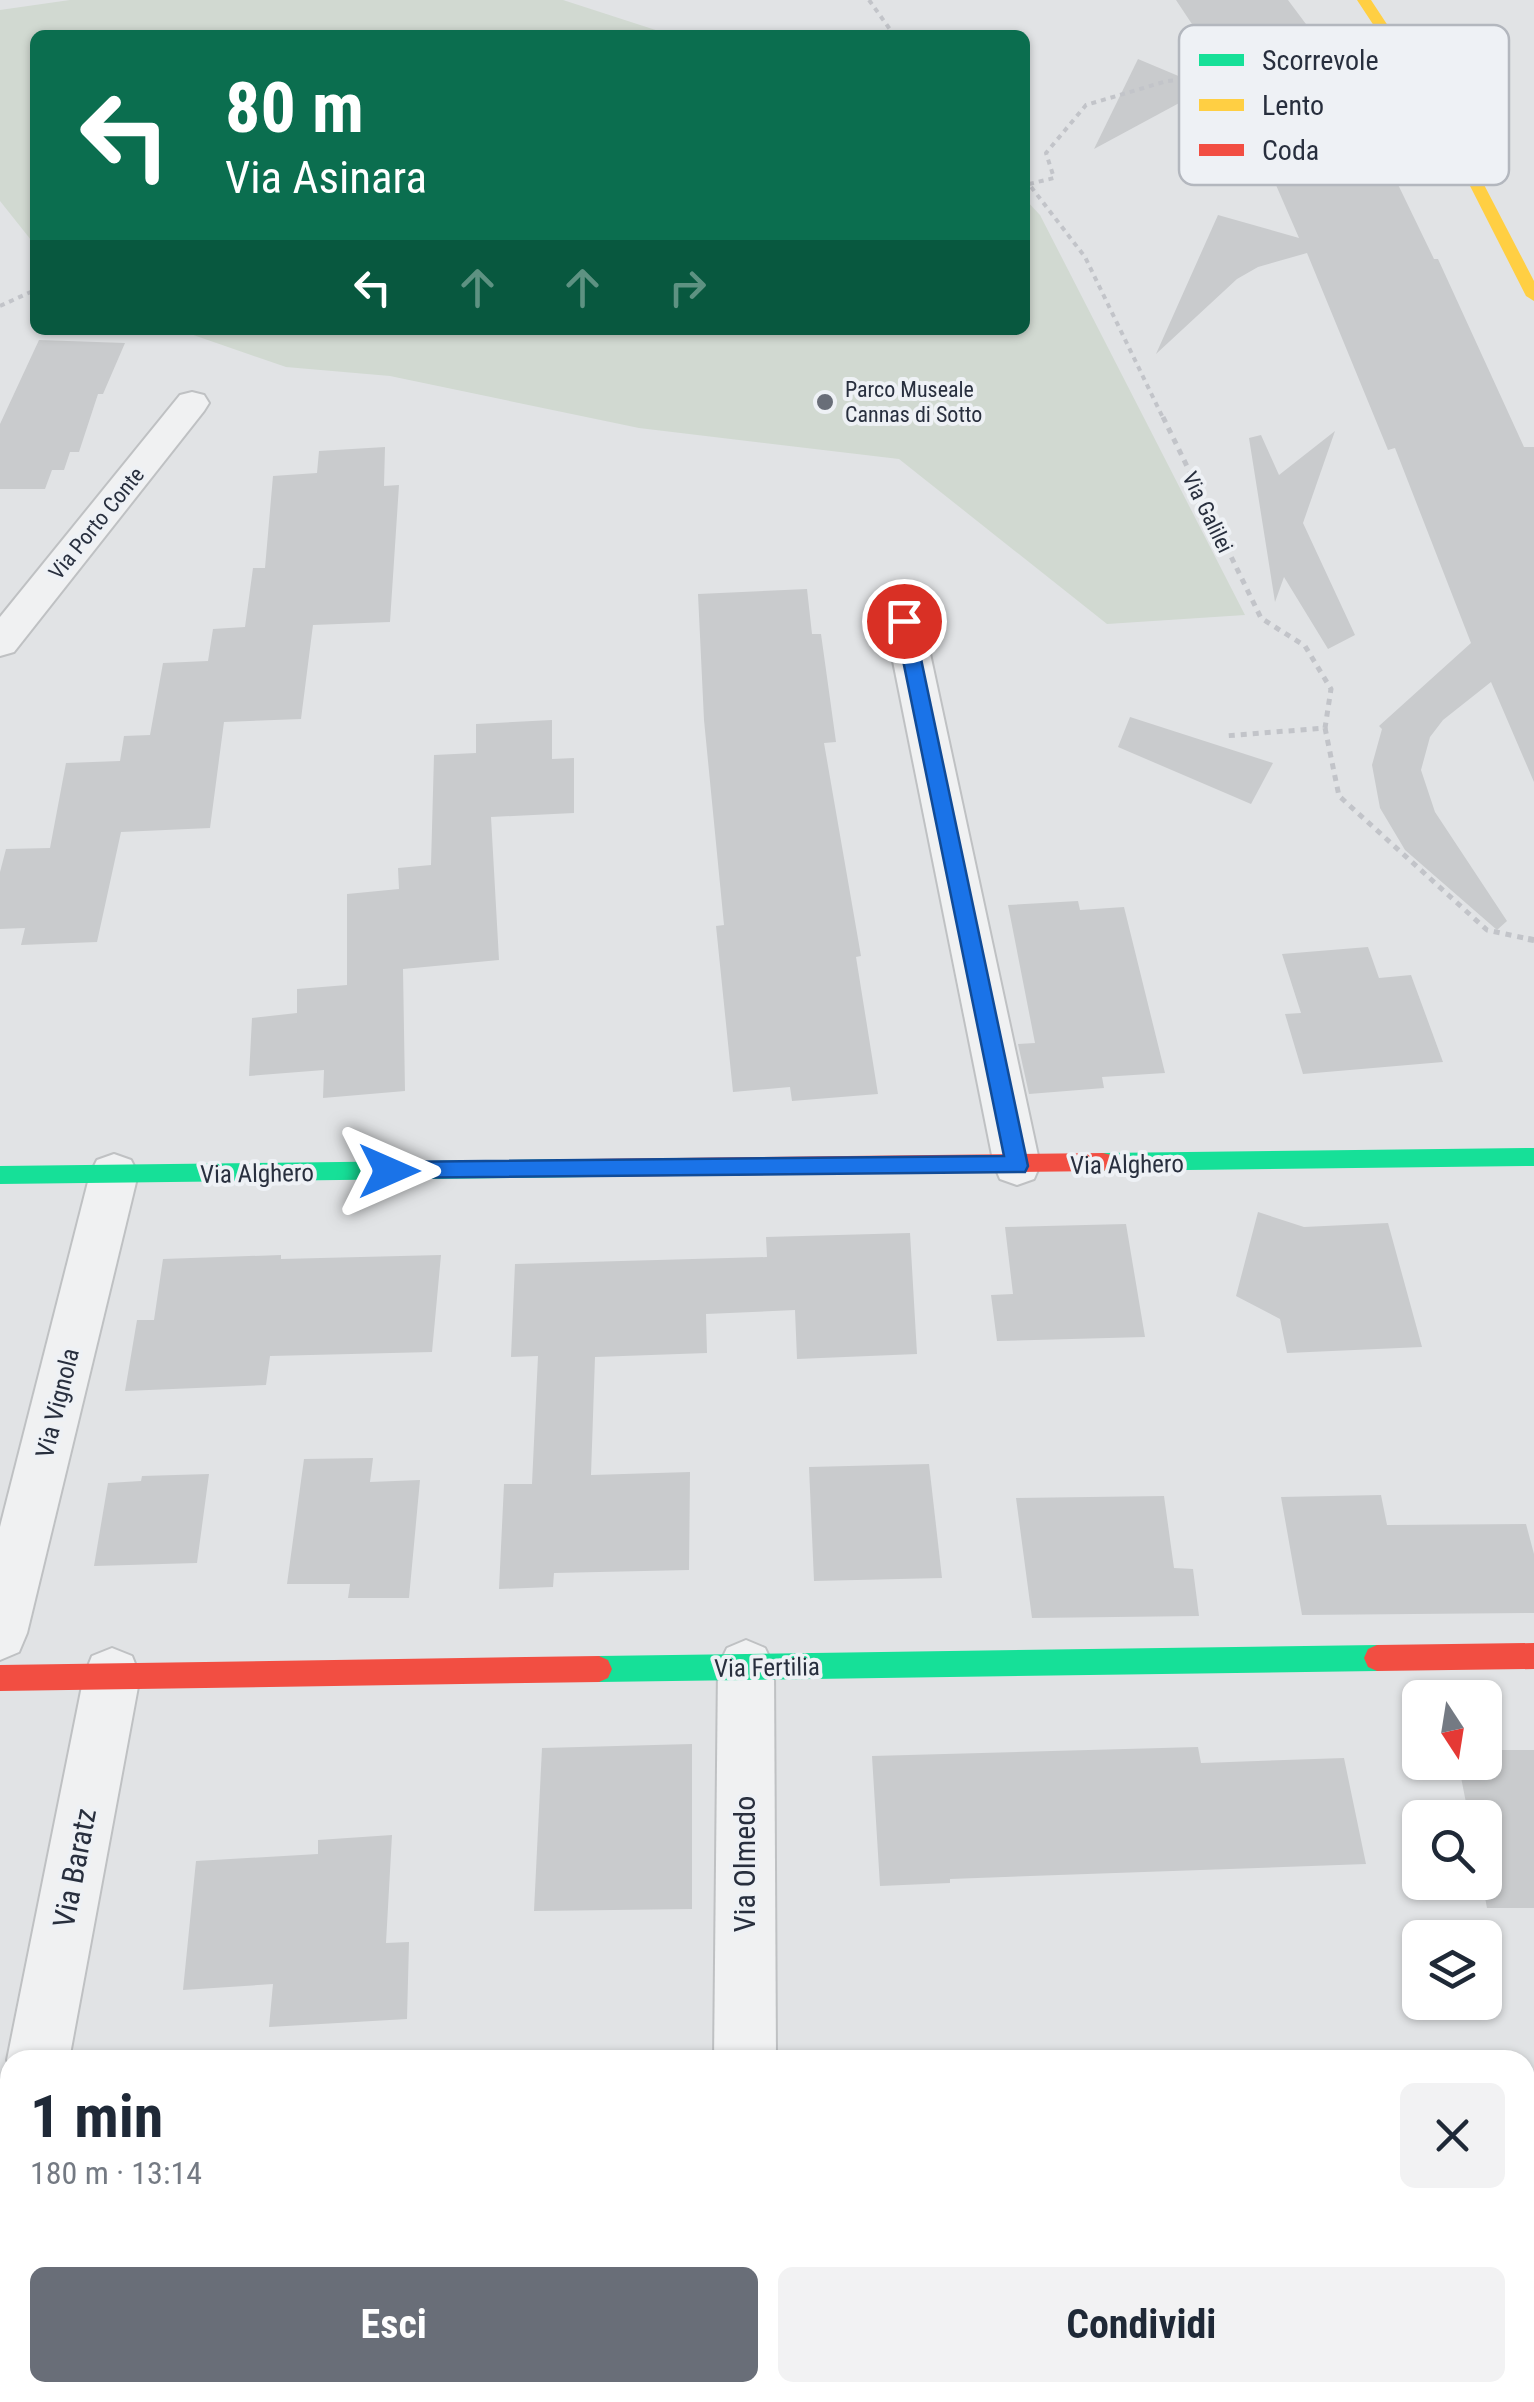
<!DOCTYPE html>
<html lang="it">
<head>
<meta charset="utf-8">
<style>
	body { margin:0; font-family:"Roboto Condensed",sans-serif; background:#f2f2f3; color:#1f2937; height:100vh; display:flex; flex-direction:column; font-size:38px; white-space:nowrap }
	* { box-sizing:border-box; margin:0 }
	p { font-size:32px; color:#747a83 }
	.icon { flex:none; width:55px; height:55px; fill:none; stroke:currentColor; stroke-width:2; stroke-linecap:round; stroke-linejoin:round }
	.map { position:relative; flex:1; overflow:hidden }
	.drawer { position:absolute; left:0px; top:2050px; width:1535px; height:352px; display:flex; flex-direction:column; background:#fff; border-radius:30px 30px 0 0; box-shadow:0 2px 8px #0004 }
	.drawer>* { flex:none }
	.top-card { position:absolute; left:30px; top:30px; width:1000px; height:305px; border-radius:15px; box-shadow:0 2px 8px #0004; background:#0b6e4f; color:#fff; overflow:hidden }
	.needle { width:65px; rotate:168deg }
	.buttons { position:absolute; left:1402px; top:1680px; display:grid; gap:20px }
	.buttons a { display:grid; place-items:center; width:100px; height:100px; border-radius:15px; background:#fff; box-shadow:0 2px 8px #0004; font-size:50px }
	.pin { position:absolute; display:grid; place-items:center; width:85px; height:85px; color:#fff; margin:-42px; border:5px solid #fff; border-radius:50%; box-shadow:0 2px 10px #0007 }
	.me { position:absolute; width:110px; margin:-55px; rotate:90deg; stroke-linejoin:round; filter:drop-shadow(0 0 8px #0008) }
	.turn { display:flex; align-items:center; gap:35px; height:210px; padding:0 30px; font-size:45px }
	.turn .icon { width:130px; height:130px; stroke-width:2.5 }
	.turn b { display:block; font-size:70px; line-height:85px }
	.lanes { display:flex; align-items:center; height:95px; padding:0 30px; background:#0003; justify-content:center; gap:50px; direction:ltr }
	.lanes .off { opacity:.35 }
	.round { display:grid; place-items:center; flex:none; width:105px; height:105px; border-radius:15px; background:#f2f2f3 }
	.summary { display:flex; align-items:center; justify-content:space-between; height:170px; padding:0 30px }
	h1 { font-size:60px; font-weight:700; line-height:75px }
	.action { display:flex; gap:20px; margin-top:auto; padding:20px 30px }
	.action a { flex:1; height:115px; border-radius:15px; background:#696e78; color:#fff; font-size:40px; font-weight:700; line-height:115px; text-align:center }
	.action a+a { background:#f2f2f3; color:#1f2937 }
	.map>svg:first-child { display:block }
	.green { fill:#d1d9d1 }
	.building { fill:#c9cbcd }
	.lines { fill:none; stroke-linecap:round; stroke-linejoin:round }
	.street-casing { stroke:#bfc1c3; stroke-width:4 }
	.path-far2 { stroke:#c2c4c9; stroke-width:4; stroke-dasharray:5 5; stroke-linecap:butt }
	.path-far1 { stroke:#c2c4c9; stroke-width:5; stroke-dasharray:6 6; stroke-linecap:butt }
	.path { stroke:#c2c4c9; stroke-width:6; stroke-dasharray:8 8; stroke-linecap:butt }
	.street { fill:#f0f1f2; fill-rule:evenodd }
	.fast { fill:#16e098; fill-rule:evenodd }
	.slow { fill:#ffcf43; fill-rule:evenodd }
	.jam { fill:#f24e42; fill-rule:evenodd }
	.route { fill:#1a73e8; stroke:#114b97; stroke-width:2.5 }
	.poi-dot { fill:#696e78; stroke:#eef1f5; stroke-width:4 }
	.labels { text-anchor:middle; stroke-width:8; stroke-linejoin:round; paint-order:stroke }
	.far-poi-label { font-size:22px; fill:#282f3e; stroke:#eef1f5; text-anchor:start }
	.far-street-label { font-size:22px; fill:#282f3e; stroke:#eef1f5 }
	.street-label { font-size:25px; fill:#282f3e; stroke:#eef1f5 }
	.near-street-label { font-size:30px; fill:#282f3e; stroke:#eef1f5 }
	.key { fill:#eef1f5; stroke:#b3b7be; stroke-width:2.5 }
	.key-label { font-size:28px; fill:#282f3e }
</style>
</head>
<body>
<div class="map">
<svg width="1534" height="2402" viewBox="0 0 1534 2402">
	<rect width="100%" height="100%" fill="#e1e3e5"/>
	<g class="green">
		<polygon points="70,0 563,0 671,35 35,35 35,245 0,201 0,10"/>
		<polygon points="1025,199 1040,215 1245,615 1107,624 899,459 639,428 390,376 286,367 179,330 1025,330"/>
	</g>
	<g class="building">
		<polygon points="1176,0 1288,0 1347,79 1434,259 1438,259 1524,447 1534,447 1534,782 1491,682 1443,720 1430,737 1421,770 1435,812 1507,921 1497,930 1405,850 1380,808 1372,765 1382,729 1379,726 1471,643 1395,448 1388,450 1307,253 1258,267 1237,279 1156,354 1218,215 1299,238 1240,102 1245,104"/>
		<polygon points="1138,59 1207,88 1094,149"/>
		<polygon points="39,340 125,343 103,394 98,394 79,452 70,452 64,470 52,470 45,489 0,489 0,424"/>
		<polygon points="1335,431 1303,523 1355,635 1328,649 1284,577 1275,602 1249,438 1261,435 1279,475"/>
		<polygon points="385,447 384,486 399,485 390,622 313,625 301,719 224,722 210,828 121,832 97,942 21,945 25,928 0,929 0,872 6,849 50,848 66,763 120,761 124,736 150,735 163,663 208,661 213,629 245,627 253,568 265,568 273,476 317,473 319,451"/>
		<polygon points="807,589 812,634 821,634 836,742 824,743 861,956 856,957 878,1094 792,1101 790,1087 733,1092 716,926 724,925 704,720 698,594"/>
		<polygon points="1130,717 1273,763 1251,804 1118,747"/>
		<polygon points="552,720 552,759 574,758 574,813 491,817 499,960 403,969 405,1091 323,1098 324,1070 249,1076 252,1018 297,1013 297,989 347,985 347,894 399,889 398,868 431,865 434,755 476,753 476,724"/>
		<polygon points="1078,901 1080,910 1124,907 1165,1073 1102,1077 1104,1088 1029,1094 1018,1044 1035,1043 1008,905"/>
		<polygon points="1368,947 1379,978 1411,975 1443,1062 1303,1074 1285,1014 1301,1013 1282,954"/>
		<polygon points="1258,1212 1304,1227 1388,1223 1422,1347 1287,1353 1280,1319 1236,1296"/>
		<polygon points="1126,1224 1145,1337 997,1341 991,1295 1013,1294 1005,1227"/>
		<polygon points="910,1233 917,1354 797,1359 795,1310 706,1314 707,1353 595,1357 591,1475 690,1472 689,1570 554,1573 553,1587 499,1589 504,1484 532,1484 538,1356 511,1357 515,1264 767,1257 766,1237"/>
		<polygon points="281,1255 281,1259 441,1255 432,1352 270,1356 266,1385 125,1391 137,1320 154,1320 163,1259"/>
		<polygon points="373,1458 370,1482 420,1480 409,1598 348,1598 350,1584 287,1584 304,1459"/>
		<polygon points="929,1464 942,1578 814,1581 809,1467"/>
		<polygon points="209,1474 197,1563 94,1566 108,1483 141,1481 142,1476"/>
		<polygon points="1381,1495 1387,1525 1526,1524 1534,1554 1534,1613 1302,1615 1281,1497"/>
		<polygon points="1164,1496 1174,1568 1193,1569 1199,1616 1032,1618 1016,1498"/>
		<polygon points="692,1744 692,1909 534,1911 542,1748"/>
		<polygon points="1198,1747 1201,1763 1344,1758 1366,1864 950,1879 950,1883 880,1886 872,1756"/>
		<polygon points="1485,1750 1534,1750 1534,1908 1487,1908 1482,1882 1485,1882 1485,1818 1469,1818 1458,1762 1485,1762"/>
		<polygon points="392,1835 386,1943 409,1942 407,2019 269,2027 273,1984 183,1990 196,1861 318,1854 318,1840"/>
	</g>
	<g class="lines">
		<g class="street-casing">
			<g id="street">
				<polygon points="192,392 204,395 209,403 204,411 14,652 0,656 0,617 180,395"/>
				<polygon points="904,608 917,612 923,621 1040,1165 1034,1179 1017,1185 1000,1179 994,1165 885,621 891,612"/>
				<polygon points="114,1154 131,1160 138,1174 27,1633 19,1652 0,1660 0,1527 90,1174 97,1160"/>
				<polygon points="746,1640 765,1648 774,1667 776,2060 714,2060 718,1667 727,1648"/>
				<polygon points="112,1648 132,1656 140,1676 69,2060 10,2060 10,2067 7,2060 84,1676 92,1656"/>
				<polygon points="10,2172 10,2283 0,2287 0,2176"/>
				<rect x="1525" y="2209" width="9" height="64"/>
				<rect x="710" y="2392" width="68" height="10"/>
				<polygon points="1411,2392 1478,2392 1480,2402 1412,2402"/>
			</g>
		</g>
		<g class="path-far2">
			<polyline points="869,0 894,35"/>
			<polyline points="1025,179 1085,257 1164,420"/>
			<polyline points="1029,184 1054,178 1046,153 1086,105 1167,81 1342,65"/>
			<polyline points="0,306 35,290"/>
		</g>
		<g class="path-far1">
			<polyline points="1163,417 1261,618 1305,646 1331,689 1325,728 1224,736"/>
			<polyline points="1325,728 1339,796 1487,930 1534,940"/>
		</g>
		<polyline class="path" points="1528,939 1534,940"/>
		<use href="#street" class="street"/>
		<g class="fast">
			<polygon points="1534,1148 1534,1166 1103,1171 1095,1169 1092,1162 1095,1155 1103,1153"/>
			<polygon points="588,1159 596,1161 599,1168 596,1175 588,1177 0,1184 0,1166"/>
			<polygon points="1377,1645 1386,1649 1390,1658 1386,1667 1377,1671 599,1682 590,1678 586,1669 590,1660 599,1656"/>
		</g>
		<polygon class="slow" points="1357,0 1371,0 1452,123 1534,281 1534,301 1526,296 1438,123"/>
		<g class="jam">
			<polygon points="1103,1153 1111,1155 1114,1162 1111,1169 1103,1171 588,1177 580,1175 577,1168 580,1161 588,1159"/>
			<polygon points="1534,1643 1534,1669 1377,1671 1368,1667 1364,1658 1368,1649 1377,1645"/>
			<polygon points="599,1656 608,1660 612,1669 608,1678 599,1682 0,1691 0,1665"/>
		</g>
	</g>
	<polygon class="route" points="904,615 913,621 1028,1166 1025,1172 381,1178 378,1171 381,1164 389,1162 1004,1156 895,621"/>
	<circle class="poi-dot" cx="825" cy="402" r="10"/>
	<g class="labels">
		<g class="far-poi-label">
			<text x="845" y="397">Parco Museale<tspan x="845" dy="25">Cannas di Sotto</tspan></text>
		</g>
		<g class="far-street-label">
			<text transform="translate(1208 512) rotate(64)" y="8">Via Galilei</text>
			<text transform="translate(96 523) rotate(-51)" y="8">Via Porto Conte</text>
		</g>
		<g class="street-label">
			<text transform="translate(1127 1164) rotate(-1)" y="9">Via Alghero</text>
			<text transform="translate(257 1173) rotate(-1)" y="9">Via Alghero</text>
			<text transform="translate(57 1403) rotate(-76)" y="9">Via Vignola</text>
			<text transform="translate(767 1667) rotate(-1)" y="9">Via Fertilia</text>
		</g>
		<g class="near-street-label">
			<text transform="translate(745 1864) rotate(-90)" y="10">Via Olmedo</text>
			<text transform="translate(75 1868) rotate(-79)" y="10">Via Baratz</text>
		</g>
	</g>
	<rect x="1179" y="25" width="330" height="160" rx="15" class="key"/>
	<rect x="1199" y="54" width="45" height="12" fill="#16e098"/>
	<rect x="1199" y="99" width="45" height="12" fill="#ffcf43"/>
	<rect x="1199" y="144" width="45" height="12" fill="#f24e42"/>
	<g class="key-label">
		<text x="1262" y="70">Scorrevole</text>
		<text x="1262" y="115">Lento</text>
		<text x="1262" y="160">Coda</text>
	</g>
</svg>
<div class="buttons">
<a><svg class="needle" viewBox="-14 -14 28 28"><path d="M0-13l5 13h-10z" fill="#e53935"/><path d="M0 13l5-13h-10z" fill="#747a83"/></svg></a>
<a><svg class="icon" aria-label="search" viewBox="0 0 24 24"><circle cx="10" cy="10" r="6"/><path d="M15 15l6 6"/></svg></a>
<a><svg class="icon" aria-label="layers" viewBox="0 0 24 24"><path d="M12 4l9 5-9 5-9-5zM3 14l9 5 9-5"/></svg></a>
</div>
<div class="pin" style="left:904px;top:621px;background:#d93025"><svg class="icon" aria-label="arrive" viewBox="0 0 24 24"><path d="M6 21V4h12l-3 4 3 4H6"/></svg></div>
<svg class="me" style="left:389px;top:1171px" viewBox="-20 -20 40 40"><path d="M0-17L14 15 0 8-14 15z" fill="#1a73e8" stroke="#fff" stroke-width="4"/></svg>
<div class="top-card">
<div class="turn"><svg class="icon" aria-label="left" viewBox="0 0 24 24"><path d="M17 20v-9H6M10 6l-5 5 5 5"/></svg><div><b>80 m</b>Via Asinara</div></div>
<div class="lanes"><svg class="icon" aria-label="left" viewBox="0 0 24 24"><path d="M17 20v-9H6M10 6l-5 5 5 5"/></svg><svg class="icon off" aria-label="ahead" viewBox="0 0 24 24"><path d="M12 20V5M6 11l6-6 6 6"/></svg><svg class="icon off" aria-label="ahead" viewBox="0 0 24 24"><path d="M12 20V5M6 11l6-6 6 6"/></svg><svg class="icon off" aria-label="right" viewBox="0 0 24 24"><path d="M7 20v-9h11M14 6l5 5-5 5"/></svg></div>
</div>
<section class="drawer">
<div class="summary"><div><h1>1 min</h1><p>180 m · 13:14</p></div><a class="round"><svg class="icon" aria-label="close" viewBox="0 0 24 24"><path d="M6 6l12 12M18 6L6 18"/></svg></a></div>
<div class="action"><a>Esci</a><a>Condividi</a></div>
</section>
</div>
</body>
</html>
